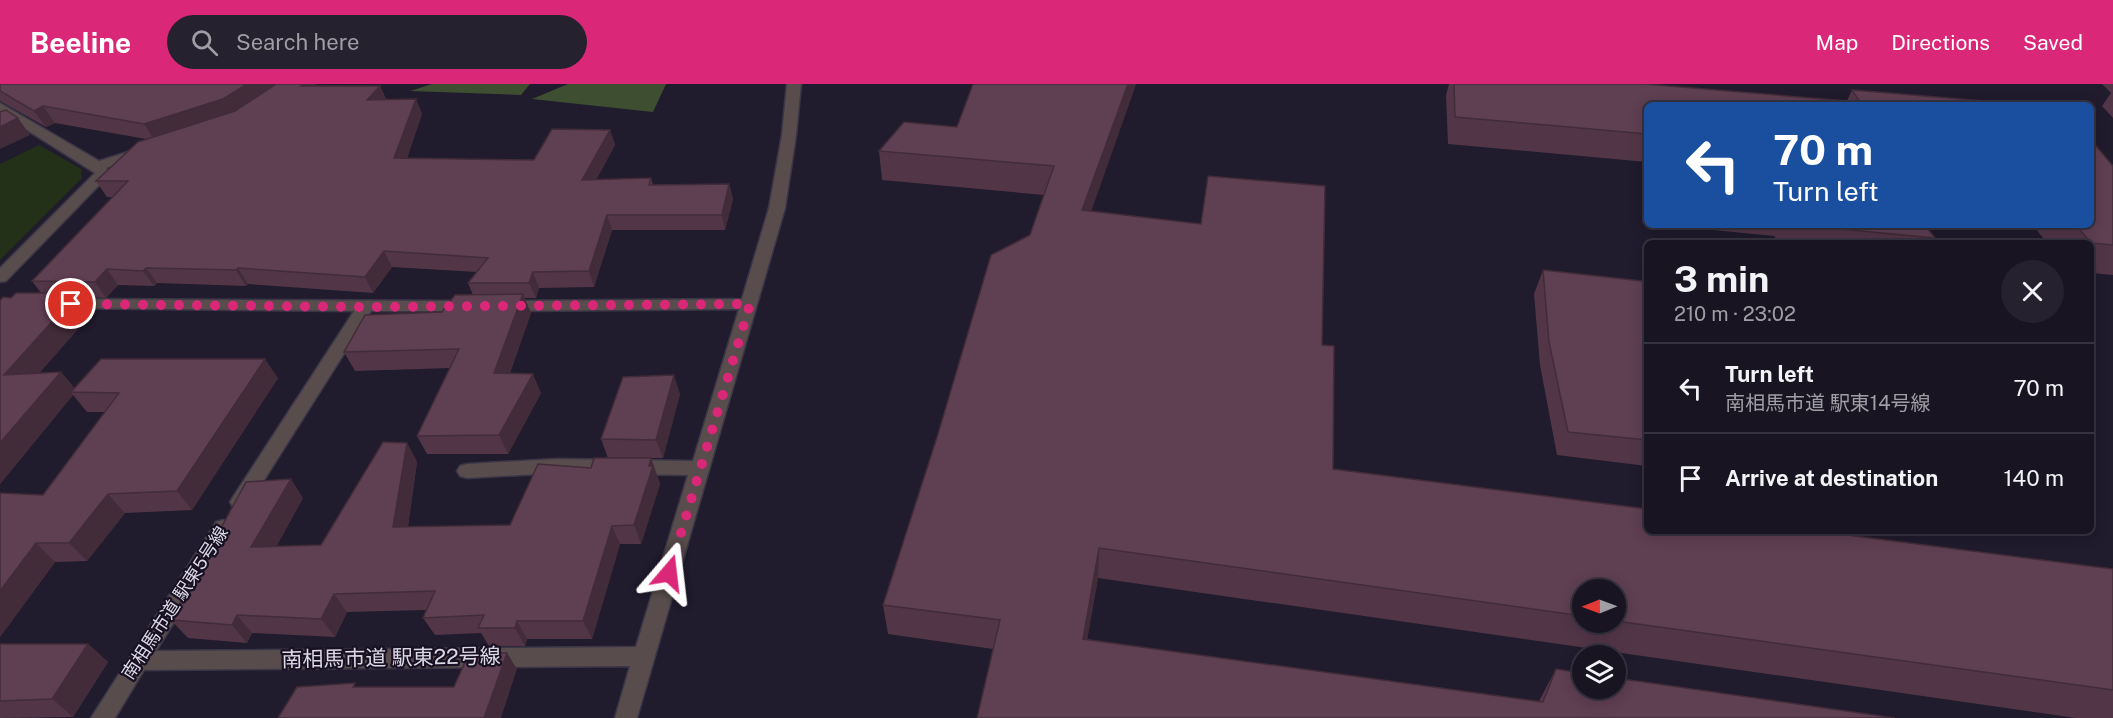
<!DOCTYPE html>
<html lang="en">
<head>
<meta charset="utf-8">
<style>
	body { margin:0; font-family:"Public Sans","Noto Sans JP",sans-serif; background:#25212f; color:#f1f3f6; height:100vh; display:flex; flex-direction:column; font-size:22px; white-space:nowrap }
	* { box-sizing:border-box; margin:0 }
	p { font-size:20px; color:#9f9ea5 }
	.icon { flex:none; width:33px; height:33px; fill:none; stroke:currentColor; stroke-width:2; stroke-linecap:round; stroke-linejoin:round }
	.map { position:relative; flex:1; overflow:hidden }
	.panel { position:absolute; left:1644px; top:156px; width:450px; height:294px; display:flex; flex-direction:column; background:#181422; border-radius:9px; box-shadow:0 3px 15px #0003,0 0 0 2px #363340 }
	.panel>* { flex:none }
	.guide { position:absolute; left:1644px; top:18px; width:450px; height:126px; border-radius:9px; box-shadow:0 3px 15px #0003,0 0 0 2px #363340; background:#1a4fa0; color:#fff; overflow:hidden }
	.needle { width:39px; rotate:269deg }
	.buttons { position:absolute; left:1572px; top:495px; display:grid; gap:12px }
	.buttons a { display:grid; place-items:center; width:54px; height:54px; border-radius:50%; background:#181422; box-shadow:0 3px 15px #0003,0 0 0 2px #363340; font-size:30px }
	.pin { position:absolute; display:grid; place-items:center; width:51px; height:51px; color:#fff; margin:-26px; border:3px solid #fff; border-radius:50%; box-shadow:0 2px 6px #0007 }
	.me { position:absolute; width:66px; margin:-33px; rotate:17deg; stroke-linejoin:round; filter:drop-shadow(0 0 4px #0008) }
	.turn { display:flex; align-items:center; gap:21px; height:126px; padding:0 30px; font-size:27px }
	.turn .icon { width:78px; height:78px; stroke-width:2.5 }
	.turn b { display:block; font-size:42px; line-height:51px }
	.round { display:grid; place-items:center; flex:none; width:63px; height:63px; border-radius:32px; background:#25212f }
	.overview { display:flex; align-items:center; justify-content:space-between; height:102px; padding:0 30px }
	h1 { font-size:36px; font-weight:700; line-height:45px }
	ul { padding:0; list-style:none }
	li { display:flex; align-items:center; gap:18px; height:90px; padding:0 30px; border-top:2px solid #363340 }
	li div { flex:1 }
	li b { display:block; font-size:22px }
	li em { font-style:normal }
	header { display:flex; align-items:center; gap:36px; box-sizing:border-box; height:84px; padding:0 30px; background:#db2777; color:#fff }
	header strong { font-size:28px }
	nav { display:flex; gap:33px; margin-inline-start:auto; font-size:21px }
	.search { width:420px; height:54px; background:#25212f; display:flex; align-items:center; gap:15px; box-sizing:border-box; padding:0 21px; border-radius:33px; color:#9f9ea5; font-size:22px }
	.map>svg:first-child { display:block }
	.green { fill:#223117 }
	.forest { fill:#3e4f31 }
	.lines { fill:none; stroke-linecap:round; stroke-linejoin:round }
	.minor-casing { stroke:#3a3647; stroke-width:3 }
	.minor { fill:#584c4c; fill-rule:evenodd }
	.wall { fill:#523647; fill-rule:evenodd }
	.shaded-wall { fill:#422c39 }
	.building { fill:#5f3f52; stroke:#422c39; stroke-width:1.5 }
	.route { stroke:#db2777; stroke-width:10; stroke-dasharray:0 18 }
	.labels { text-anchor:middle; stroke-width:4.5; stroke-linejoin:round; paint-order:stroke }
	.street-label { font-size:18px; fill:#dcd9e6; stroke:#171123 }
	.near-street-label { font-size:21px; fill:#dcd9e6; stroke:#171123 }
</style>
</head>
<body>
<header>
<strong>Beeline</strong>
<div class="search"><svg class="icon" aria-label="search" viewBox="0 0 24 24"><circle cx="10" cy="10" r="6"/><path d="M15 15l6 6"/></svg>Search here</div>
<nav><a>Map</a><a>Directions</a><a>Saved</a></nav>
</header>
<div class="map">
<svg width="2113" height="634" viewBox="0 0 2113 634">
	<rect width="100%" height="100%" fill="#201b2d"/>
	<polygon class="green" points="39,61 81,85 82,94 0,176 0,80"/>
	<g class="forest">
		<polygon points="432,0 530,0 521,11 410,7"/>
		<polygon points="568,0 666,0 653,28 532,15"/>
	</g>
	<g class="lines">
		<g class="minor-casing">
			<g id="minor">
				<polygon points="787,0 801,0 796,51 785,124 637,634 615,634 630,582 144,586 115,634 91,634 216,438 223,436 230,438 233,444 156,567 636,563 688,391 557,389 467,394 460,392 457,387 460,382 467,380 557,375 693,377 739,225 503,227 497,226 495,222 497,218 503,217 742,215 769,124 782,51"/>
				<polygon points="0,19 99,77 144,63 151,67 149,70 106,84 110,89 108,92 6,197 0,198 0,184 95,89 0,29"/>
				<polygon points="65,215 469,217 475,218 477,222 475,226 469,227 371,227 247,423 240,426 233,423 230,418 233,413 354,227 59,224 57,220 59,216"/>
			</g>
		</g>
		<use href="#minor" class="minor"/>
	</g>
	<g class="wall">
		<polygon points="0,0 380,2 386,15 416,15 422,30 407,74 534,76 610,46 615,61 596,96 651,94 653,101 729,100 733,115 725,146 612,146 594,203 539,204 536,214 524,214 531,229 510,289 541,309 508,370 427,370 417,352 450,284 355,287 344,268 442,228 473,211 468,199 477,188 392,183 373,209 248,200 246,202 157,199 154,202 118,201 106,214 82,213 93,228 39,289 61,288 75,305 278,294 192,426 125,429 87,477 55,478 0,553 43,411 105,328 87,328 73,311 0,400 11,214 41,209 32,197 113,113 107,113 96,97 146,55 55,39 46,43 0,17"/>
		<path d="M1136 0 1091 127 1322 261 1333 385 2113 485V634H2076L1098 494 1087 556 1539 617 1556 585 1895 634H977L993 565 888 550 883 521 1030 151 1044 111 882 96 879 67 957 43ZM1582 506H1616V538H1582Z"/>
		<polygon points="1449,0 1645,0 1847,17 1852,6 2032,21 1647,21 1647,78 1448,60 1446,11"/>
		<polygon points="2102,0 2113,0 2113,34 2102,22 2111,9"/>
		<polygon points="2113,82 2113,191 2091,189 2091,159 2047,159 2033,141 2091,141"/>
		<polygon points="1692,141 1925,141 1935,154 1932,159 1778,159 1774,152 1693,144"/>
		<polygon points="1543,186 1647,202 1647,382 1557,371 1540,281 1534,210"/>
		<polygon points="680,310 663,374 608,374 601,355"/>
		<polygon points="407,359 417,378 408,443 510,441 591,384 651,374 660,400 641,460 620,460 592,555 527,555 525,562 489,562 481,549 435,551 423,534 426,526 347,528 335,553 252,549 247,559 188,554 171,536 303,414 276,463 321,461"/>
		<polygon points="0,560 88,560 108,578 73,633 0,634"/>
	</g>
	<g class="shaded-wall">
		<polygon points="247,0 279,0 232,32 155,57 144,40"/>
		<polygon points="304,0 316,0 321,10 301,2"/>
		<polygon points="1128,0 1136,0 1081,156 1082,126"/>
		<polygon points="380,2 386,17 367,16"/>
		<polygon points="416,15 422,30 402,89 394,74"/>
		<polygon points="43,22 55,39 46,43 34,27"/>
		<polygon points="18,34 30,51 0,65 0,43"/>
		<polygon points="610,46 615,61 588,111 582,96"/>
		<polygon points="729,100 733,115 725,146 722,131"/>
		<polygon points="607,131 612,146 594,203 589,187"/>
		<polygon points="384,167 392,183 373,209 365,193"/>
		<polygon points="146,184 157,199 154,202 143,187"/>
		<polygon points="238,184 248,200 246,202 236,186"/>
		<polygon points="107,185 118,201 106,214 95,198"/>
		<polygon points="533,188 539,204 536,214 529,199"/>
		<polygon points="78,209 93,228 21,310 4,291"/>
		<polygon points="523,210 531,229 503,307 494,289"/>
		<polygon points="265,275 278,294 192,426 177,407"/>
		<polygon points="61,288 77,307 71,308 73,311 0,400 0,359"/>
		<polygon points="533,290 541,309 508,370 499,351"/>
		<polygon points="674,291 680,310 663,374 656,356"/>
		<polygon points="407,359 417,378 405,462 393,443"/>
		<polygon points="651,374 660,400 641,460 634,441"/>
		<polygon points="291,395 303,414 266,481 251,463"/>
		<polygon points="108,410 125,429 87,477 69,459"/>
		<polygon points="612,442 620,460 592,555 583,537"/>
		<polygon points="36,459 55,478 0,553 0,507"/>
		<polygon points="1099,464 1098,494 1082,584 1083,555"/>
		<polygon points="334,510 347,528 335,553 321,535"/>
		<polygon points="237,531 252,549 247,559 232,541"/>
		<polygon points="517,537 527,555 525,562 515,544"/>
		<polygon points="88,560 108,578 73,633 52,615"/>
		<polygon points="507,569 517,585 501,634 484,634"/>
	</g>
	<g class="building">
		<polygon points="0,0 247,0 223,15 144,40 43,22 34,27 0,7"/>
		<polygon points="276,0 304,0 301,2 380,2 367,16 416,15 394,74 534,76 552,45 610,46 582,96 651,94 649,101 729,100 722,131 607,131 589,187 533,188 529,199 468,199 488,174 384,167 365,193 238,184 236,186 146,184 143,187 107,185 95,198 32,197 128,97 96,97 138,58 235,27"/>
		<polygon points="973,0 1128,0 1082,126 1201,140 1208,92 1325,102 1322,261 1334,262 1333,385 1647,425 1647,447 1816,447 2113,485 2113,606 1616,537 1616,506 1582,506 1582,532 1099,464 1083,555 1543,618 1556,585 1582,589 1582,604 1616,604 1616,594 1895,634 977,634 1000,536 883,521 938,350 991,171 1030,151 1054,82 879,67 904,38 957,43"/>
		<polygon points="1454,0 1645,0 1860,18 1852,6 2032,21 1647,21 1647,50 1455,33"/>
		<polygon points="6,26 18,34 0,43 0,28"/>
		<polygon points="2091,56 2113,82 2113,161 2091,159 2076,141 2091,141"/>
		<polygon points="1798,141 1925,141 1935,154"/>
		<polygon points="1543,186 1642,197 1643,201 1647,202 1647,356 1568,348 1549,258"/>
		<polygon points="16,209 78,209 4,291 61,288 0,359 0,217 3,213 11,214"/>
		<polygon points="523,210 494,289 533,290 499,351 417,352 459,265 344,268 365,231 442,228 455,211"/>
		<polygon points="101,275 265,275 177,407 108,410 69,459 36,459 0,507 0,409 43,411 119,309 71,308"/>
		<polygon points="674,291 656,356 601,355 623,293"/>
		<polygon points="383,358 407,359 393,443 510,441 538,380 591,384 594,374 651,374 649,382 653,382 634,441 612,442 583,537 517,537 515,544 478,544 484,531 423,534 435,507 334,510 321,535 237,531 232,541 171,536 246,398 291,395 251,463 321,461"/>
		<polygon points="0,560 88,560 52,615 0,617"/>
		<polygon points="469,569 507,569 484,634 278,634 297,603 355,599 353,603 454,603"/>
	</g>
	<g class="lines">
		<polyline class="route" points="71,220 365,223 750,220 669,489"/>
	</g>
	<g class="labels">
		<g class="street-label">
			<text transform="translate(175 519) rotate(-57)" y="6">南相馬市道 駅東5号線</text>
		</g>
		<g class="near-street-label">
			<text transform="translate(391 574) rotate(-1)" y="7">南相馬市道 駅東22号線</text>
		</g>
	</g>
</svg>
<div class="buttons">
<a><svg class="needle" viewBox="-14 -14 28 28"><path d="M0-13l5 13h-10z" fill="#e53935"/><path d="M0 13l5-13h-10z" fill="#9f9ea5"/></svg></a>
<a><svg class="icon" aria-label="layers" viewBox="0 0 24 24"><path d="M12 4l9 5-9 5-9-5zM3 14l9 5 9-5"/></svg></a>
</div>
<div class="pin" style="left:71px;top:220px;background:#d93025"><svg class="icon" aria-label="arrive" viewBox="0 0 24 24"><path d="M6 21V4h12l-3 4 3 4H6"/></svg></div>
<svg class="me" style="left:669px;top:489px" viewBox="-20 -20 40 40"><path d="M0-17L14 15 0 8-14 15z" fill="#db2777" stroke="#fff" stroke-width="4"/></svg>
<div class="guide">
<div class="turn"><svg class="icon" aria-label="left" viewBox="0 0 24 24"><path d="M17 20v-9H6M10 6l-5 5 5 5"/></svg><div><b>70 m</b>Turn left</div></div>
</div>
<section class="panel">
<div class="overview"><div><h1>3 min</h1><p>210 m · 23:02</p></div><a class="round"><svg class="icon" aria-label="close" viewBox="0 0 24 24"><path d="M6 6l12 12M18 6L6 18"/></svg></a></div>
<ul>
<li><svg class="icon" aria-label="left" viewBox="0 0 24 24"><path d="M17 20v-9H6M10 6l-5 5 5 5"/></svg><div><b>Turn left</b><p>南相馬市道 駅東14号線</p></div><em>70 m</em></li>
<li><svg class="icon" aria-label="arrive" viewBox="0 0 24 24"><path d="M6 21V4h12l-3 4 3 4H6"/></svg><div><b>Arrive at destination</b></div><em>140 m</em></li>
</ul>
</section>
</div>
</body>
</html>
